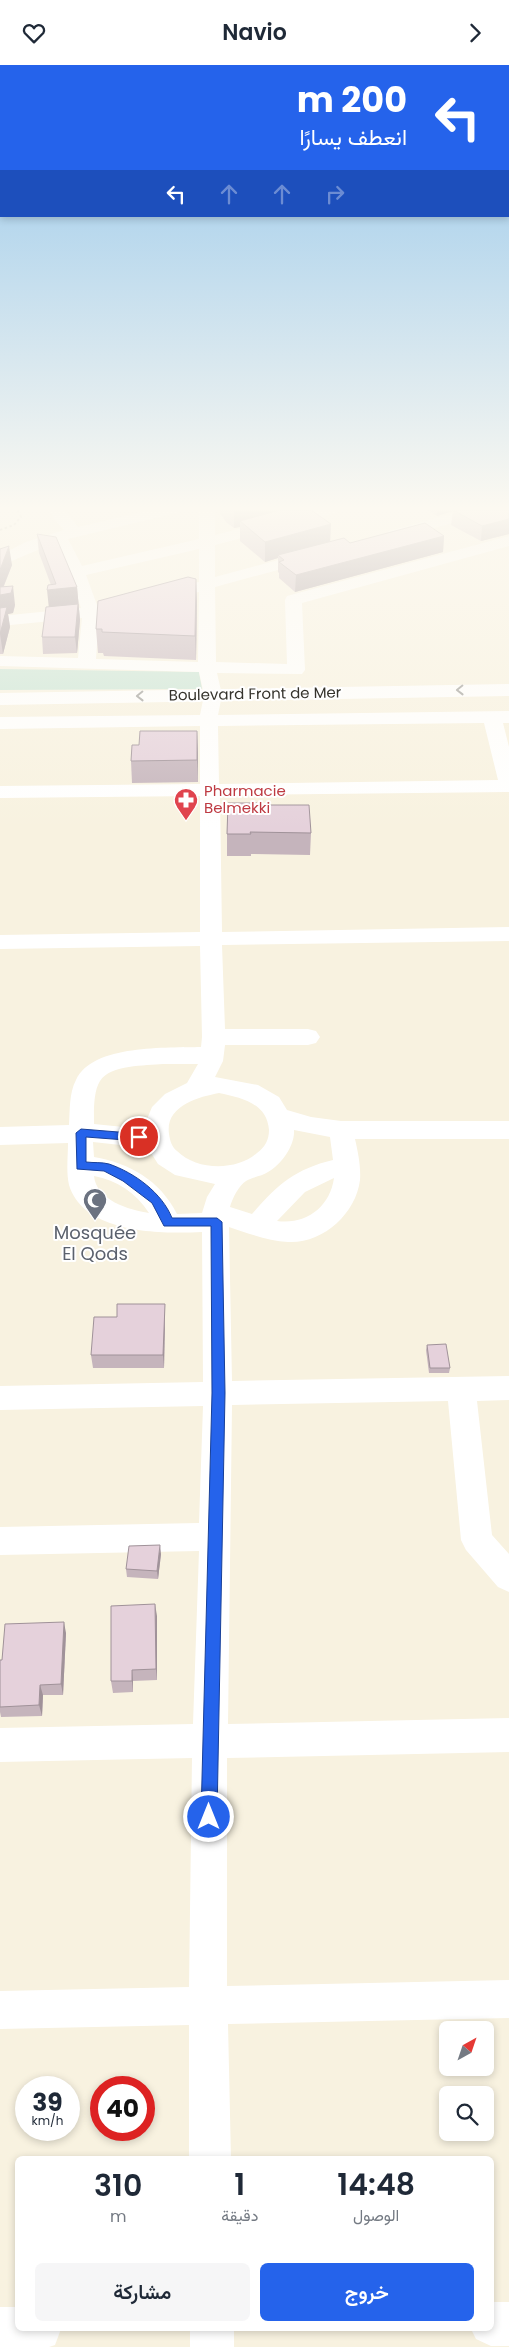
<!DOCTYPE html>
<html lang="ar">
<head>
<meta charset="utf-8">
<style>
	body { margin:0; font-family:Poppins,Vazirmatn,sans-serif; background:#f6f6f7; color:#1f2937; direction:rtl; height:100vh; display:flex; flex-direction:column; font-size:19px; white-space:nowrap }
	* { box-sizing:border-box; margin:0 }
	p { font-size:16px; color:#747a83 }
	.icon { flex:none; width:28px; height:28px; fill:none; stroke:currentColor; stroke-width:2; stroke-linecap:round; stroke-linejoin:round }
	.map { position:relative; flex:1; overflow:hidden; direction:ltr }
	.side { position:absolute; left:15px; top:2091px; width:479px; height:175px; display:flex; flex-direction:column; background:#fff; border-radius:8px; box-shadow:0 2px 8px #0003; direction:rtl }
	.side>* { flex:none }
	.top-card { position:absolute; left:0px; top:0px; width:510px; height:152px; box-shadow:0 2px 8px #0003; direction:rtl; background:#2563eb; color:#fff; overflow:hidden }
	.needle { width:32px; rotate:40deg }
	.fabs { position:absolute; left:439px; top:1956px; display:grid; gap:10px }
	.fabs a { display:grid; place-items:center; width:55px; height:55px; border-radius:8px; background:#fff; box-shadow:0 2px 8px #0003; font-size:25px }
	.speed { position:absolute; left:15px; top:2011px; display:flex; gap:10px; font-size:25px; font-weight:700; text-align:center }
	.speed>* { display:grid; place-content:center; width:65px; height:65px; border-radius:50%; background:#fff; box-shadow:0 2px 8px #0003; line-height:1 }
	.speed small { font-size:12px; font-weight:400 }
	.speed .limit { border:8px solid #d22; background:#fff; color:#111 }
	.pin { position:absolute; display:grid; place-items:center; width:42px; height:42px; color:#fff; margin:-21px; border:2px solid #fff; border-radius:50%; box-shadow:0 1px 5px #0007 }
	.me { position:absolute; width:55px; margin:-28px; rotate:0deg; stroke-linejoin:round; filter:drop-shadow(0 0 4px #0008) }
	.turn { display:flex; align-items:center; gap:18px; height:105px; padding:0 20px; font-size:22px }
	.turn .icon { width:65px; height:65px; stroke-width:2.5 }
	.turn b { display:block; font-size:35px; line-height:42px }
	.lanes { display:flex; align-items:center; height:48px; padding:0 20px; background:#0003; justify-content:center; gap:25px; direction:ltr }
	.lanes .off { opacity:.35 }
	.eta { display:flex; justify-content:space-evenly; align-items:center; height:85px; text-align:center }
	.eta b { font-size:30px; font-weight:600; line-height:35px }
	.primary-button { display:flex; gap:10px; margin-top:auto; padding:10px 20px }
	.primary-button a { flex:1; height:58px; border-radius:8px; background:#2563eb; color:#fff; font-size:20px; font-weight:600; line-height:58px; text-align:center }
	.primary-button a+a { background:#f6f6f7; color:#1f2937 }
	header { display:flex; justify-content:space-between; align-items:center; height:65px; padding:0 20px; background:#fff; font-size:22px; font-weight:600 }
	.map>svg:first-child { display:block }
	.green { fill:#c8e4d4 }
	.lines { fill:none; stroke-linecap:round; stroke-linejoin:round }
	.path { stroke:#b4afa1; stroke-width:2; stroke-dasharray:2.5 2.5; stroke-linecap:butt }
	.minor { fill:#fff; fill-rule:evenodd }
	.major { fill:#fff; fill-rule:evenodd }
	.wall { fill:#c5b4bc }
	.shaded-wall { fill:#a09299 }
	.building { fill:#e5d1db; stroke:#a09299 }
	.oneway { stroke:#9a9996 }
	.route { fill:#2563eb; stroke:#184099 }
	.labels { text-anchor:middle; stroke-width:4; stroke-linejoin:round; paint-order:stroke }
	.far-street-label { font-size:15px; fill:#35332c; stroke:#fff }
	.far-health-label { font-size:15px; fill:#be3a42; stroke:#fff; text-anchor:start }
	.worship-label { font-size:18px; fill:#5b616d; stroke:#fff }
</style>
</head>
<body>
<header><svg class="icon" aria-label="forward" viewBox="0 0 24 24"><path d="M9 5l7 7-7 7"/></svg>Navio<svg class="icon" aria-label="heart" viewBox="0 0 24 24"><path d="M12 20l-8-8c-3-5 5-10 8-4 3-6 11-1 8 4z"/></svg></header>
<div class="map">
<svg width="509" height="2282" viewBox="0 0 509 2282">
	<rect width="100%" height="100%" fill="#f8f2e0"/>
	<polygon class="green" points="0,604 199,607 202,624 0,625"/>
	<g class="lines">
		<polyline class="path" points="0,465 14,460 21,452 17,445"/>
		<g class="minor">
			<path d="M49 445H65L78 462 151 445H179L176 448 68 474 82 501 199 474V445H215V470L313 445H339L336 448 215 480V512L312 486 318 488 320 491 318 494 215 522 216 597 287 599 285 535 287 531 509 471V481L302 538 305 605 302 609 217 608 222 630 218 650 509 646V658H503L509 682V727L220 730 222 867 509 862V876L222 880 225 964H308L316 966 320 972 316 978 308 980H225L223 996 215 1012 258 1020 279 1032 287 1045 311 1052 341 1056H509V1074H355C358 1087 361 1102 360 1115 356 1149 322 1179 288 1177 268 1176 247 1168 229 1162L232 1316 509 1311V1335L477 1336 492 1470 509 1489V1527L498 1522 466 1485 461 1475 448 1336 232 1340 228 1659 509 1653V1687L227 1693V1921L509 1915V1953L228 1959 231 2094H189V1960L0 1964V1926L189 1922 192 1693 0 1697V1663L193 1659 199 1486 0 1490V1462L199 1458 203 1341 0 1345V1321L203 1317 202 1167C162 1169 84 1169 69 1120 66 1107 68 1091 68 1078L0 1080V1062L69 1060C70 1045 69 1028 76 1015 92 979 168 983 201 982L202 972 200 881 0 884V870L200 867V731L0 733V721L200 719V661L0 664V652L200 650 204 630 199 607 0 601V591L78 593 82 553 0 561V551L81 543 69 507 54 478 0 501V490L26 477 64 465 54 454ZM199 484V517L184 520 182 524 184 528 190 529 199 527 198 597 96 594 99 550 139 541 141 537 139 533 133 532 97 540 86 510ZM484 658 498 715 219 719 218 661ZM163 999H198L187 1018 165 1029 152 1042 143 1064 94 1059C94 1047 93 1027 100 1016 111 999 145 1001 163 999ZM219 1028C242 1033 267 1038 269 1065 269 1075 265 1082 257 1088 237 1106 197 1106 177 1086 172 1082 170 1076 169 1069 165 1041 198 1032 219 1028ZM294 1065 330 1072 333 1095C295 1104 277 1120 252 1149L230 1142C232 1134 239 1120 246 1116 253 1112 262 1111 268 1107 282 1099 295 1080 294 1065ZM93 1077 148 1083 158 1099 175 1110 215 1119 207 1132 202 1148 177 1149C160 1115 129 1098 94 1092ZM94 1111C117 1115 136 1128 149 1148 129 1145 96 1135 94 1111ZM334 1113C330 1142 306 1160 277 1156L305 1127Z"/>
			<polygon points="466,445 491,445 488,448 395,474 389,472 387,469 389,466"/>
			<polygon points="491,2237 509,2237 509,2281 491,2281 476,2274 471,2264 491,2264"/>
			<polygon points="0,2242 18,2242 18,2264 61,2264 55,2280 49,2282 0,2282"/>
			<rect x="190" y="2264" width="44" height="18"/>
		</g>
		<polygon class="major" points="509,619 509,631 0,640 0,628"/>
	</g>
	<g class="wall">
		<polygon points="220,445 311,445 330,476 350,478 444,471 443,487 295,527 279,513 279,508 278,507 278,493 265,497 240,476 240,462 234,463 226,457 220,448"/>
		<polygon points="428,445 509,445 509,469 481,476 451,460 453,446 437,451"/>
		<polygon points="37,469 77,522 80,555 77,588 43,589 42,572 49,542 51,520 39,488"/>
		<polygon points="0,484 12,500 4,521 15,540 13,548 8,549 10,562 3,589 0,589"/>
		<polygon points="196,514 197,537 196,595 104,591 103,588 98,588 96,564"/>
		<polygon points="197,666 198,717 132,718 131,696 139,680"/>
		<polygon points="257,740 311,768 310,790 251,789 251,791 227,791 227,769"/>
		<polygon points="117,1252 165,1252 164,1303 93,1303 91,1290"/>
		<polygon points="427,1280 450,1303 449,1308 429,1308 426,1285"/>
		<polygon points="161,1489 158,1514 127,1512 126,1504"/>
		<polygon points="157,1551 157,1615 133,1616 133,1627 113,1628 111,1616"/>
		<polygon points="66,1568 63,1630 43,1630 42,1651 1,1652 0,1647 0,1595 2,1595"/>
	</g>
	<g class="shaded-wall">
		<polygon points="234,445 290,445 240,456 240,462 234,463"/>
		<polygon points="437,445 453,445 453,446 437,451"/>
		<polygon points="509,454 509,469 481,476 482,461"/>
		<polygon points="331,459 330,479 278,490 278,493 265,497 265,477"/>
		<polygon points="444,471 443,487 295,527 296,510"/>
		<polygon points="9,481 12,500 0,530 13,521 15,540 13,548 8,549 10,562 3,589 0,569 0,505"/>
		<polygon points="196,514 197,537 196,595 195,571"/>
		<polygon points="77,522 80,555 77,588 75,572 49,544 47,525"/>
		<polygon points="197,666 198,687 198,717 197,695"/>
		<polygon points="165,1239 165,1252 164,1303 163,1290"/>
		<polygon points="160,1480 161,1489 158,1514 157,1506"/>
		<polygon points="155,1539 157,1551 157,1615 156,1604"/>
		<polygon points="64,1557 66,1568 63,1630 61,1619"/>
		<polygon points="132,1605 133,1616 133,1627 132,1616"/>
		<polygon points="40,1620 43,1630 42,1651 39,1640"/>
	</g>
	<g class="building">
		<polygon points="280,445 311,445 331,459 265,477 240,456 247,454"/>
		<polygon points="453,445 509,445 509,454 482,461"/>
		<polygon points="425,458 444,471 296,510 279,497 284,495 278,490 344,473 350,478"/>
		<polygon points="37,469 56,472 77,522 47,525 48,520 56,519"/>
		<polygon points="9,481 0,505 0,484"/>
		<polygon points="188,512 196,514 195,571 102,567 102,564 96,564 98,536"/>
		<polygon points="13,521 11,528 0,530 0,522"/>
		<polygon points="78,539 75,572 42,572 46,542"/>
		<polygon points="7,542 0,569 0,543"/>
		<polygon points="140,666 197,666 197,695 131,696 132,680 139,680"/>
		<polygon points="228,738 257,738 257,740 309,740 311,768 250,767 251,769 227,769"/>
		<polygon points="117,1239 165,1239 163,1290 91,1290 94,1252 117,1252"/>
		<polygon points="446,1279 450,1303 430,1303 427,1280"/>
		<polygon points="160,1480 157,1506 126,1504 129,1481"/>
		<polygon points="155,1539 156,1604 132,1605 132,1616 111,1616 111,1541"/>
		<polygon points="64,1557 61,1619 40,1620 39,1640 0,1642 0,1595 2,1595 5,1559"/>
	</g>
	<defs><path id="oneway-chevron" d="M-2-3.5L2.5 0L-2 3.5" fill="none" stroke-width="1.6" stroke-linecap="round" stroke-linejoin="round" transform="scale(1.25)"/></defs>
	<g class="oneway">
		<use href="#oneway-chevron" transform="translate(460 625) rotate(179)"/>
		<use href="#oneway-chevron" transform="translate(140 631) rotate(179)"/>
	</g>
	<linearGradient id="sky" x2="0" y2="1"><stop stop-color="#91c5eb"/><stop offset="0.58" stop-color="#fcf9f1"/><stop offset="1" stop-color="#fcf9f1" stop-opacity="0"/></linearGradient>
	<rect width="509" height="764" fill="url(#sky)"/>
	<path class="route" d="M81 1064 143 1069 144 1072 139 1076 86 1072V1097C94 1098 102 1097 109 1099 135 1108 162 1128 172 1153H217L222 1157 225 1328 217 1752 215 1757 209 1759 204 1757 201 1752 212 1328 211 1161H164L152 1138 123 1116 104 1106 77 1104 76 1068Z"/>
	<defs>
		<g id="pharmacy-pin" transform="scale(1.25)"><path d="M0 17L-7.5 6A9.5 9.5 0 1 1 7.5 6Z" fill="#e0444e" stroke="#fff"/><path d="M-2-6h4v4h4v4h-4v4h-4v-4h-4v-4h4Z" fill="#fff"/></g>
		<g id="mosque-pin" transform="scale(1.25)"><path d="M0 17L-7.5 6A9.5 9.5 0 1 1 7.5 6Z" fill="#6b7280" stroke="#fff"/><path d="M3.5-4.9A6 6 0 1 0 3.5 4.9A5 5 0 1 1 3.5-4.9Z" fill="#fff"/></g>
	</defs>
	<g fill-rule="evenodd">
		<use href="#pharmacy-pin" x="186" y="735"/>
		<use href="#mosque-pin" x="95" y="1135"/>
	</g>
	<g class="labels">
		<g class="far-street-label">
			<text transform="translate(255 629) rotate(-1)" y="5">Boulevard Front de Mer</text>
		</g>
		<g class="far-health-label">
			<text x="204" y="731">Pharmacie<tspan x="204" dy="17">Belmekki</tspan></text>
		</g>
		<g class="worship-label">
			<text x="95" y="1174">Mosquée<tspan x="95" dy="21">El Qods</tspan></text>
		</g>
	</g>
</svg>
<div class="fabs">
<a><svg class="needle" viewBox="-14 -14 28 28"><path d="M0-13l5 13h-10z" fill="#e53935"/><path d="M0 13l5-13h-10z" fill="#747a83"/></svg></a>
<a><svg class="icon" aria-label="search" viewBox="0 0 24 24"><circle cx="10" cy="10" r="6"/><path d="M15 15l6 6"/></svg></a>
</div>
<div class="speed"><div>39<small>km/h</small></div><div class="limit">40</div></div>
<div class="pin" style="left:139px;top:1072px;background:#d93025"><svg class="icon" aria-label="arrive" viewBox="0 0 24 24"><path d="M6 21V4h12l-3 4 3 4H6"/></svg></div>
<svg class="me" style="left:209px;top:1752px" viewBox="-20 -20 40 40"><circle r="17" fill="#2563eb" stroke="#fff" stroke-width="3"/><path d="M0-11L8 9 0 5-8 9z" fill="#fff"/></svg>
<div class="top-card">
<div class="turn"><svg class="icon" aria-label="left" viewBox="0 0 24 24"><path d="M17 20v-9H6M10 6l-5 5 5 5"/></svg><div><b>200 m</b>انعطف يسارًا</div></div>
<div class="lanes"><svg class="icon" aria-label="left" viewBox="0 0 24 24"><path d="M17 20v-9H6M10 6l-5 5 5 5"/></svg><svg class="icon off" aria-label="ahead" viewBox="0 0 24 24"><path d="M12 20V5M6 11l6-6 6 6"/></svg><svg class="icon off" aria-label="ahead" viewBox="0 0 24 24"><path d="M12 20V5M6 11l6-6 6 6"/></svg><svg class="icon off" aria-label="right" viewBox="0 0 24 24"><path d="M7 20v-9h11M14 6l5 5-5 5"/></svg></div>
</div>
<section class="side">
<div class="eta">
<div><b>14:48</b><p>الوصول</p></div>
<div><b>1</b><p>دقيقة</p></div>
<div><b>310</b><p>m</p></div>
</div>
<div class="primary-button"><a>خروج</a><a>مشاركة</a></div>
</section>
</div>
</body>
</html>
